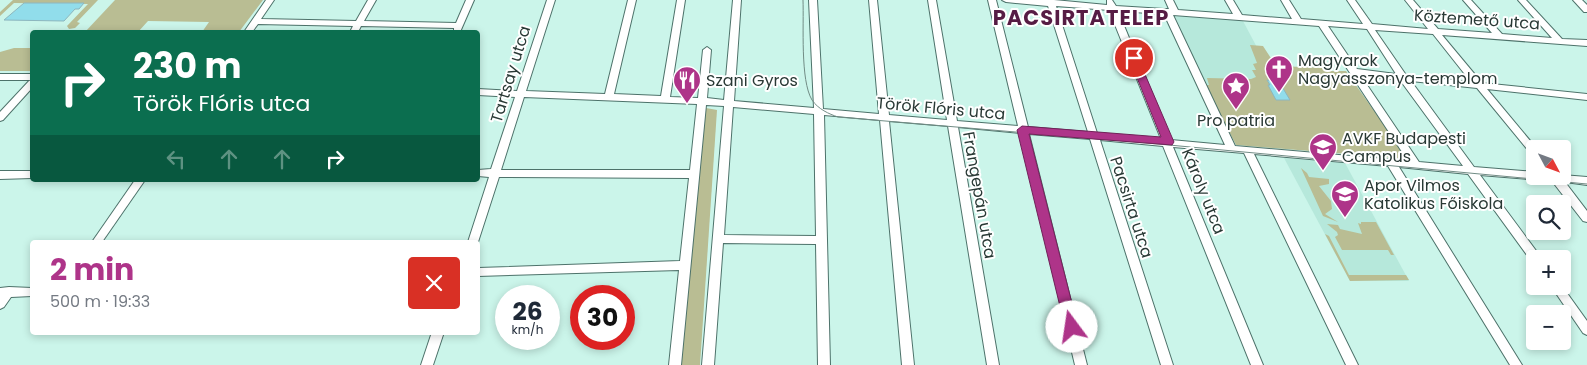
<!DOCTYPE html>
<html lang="en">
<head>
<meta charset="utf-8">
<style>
	body { margin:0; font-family:Poppins,sans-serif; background:#f6f6f7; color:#1f2937; height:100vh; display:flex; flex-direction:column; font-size:19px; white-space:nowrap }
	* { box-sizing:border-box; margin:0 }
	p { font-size:16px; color:#747a83 }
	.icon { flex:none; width:28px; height:28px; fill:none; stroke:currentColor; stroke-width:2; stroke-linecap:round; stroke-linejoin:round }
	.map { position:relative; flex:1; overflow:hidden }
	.panel { position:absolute; left:30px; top:240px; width:450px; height:95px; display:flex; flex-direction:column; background:#fff; border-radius:5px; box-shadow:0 2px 8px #0003 }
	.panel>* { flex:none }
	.banner { position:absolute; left:30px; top:30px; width:450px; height:152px; border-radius:5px; box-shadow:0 2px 8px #0003; background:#0b6e4f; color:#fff; overflow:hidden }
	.needle { width:32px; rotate:131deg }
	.tools { position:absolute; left:1526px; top:140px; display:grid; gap:10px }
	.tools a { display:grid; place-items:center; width:45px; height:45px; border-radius:5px; background:#fff; box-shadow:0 2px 8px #0003; font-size:25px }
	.speed { position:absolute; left:495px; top:285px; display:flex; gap:10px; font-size:25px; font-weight:700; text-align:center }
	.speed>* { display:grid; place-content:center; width:65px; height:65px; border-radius:50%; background:#fff; box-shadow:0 2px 8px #0003; line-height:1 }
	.speed small { font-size:12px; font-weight:400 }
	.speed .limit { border:8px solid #d22; background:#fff; color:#111 }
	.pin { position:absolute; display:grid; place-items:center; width:42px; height:42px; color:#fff; margin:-21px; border:2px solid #fff; border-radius:50%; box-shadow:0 1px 5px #0007 }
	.me { position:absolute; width:55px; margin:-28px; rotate:346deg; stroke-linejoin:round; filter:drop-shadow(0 0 4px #0008) }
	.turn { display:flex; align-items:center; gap:18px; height:105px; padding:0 20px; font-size:22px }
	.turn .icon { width:65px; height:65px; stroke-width:2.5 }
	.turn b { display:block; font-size:35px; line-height:42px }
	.lanes { display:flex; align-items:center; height:48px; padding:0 20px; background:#0003; justify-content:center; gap:25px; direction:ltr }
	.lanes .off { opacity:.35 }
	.round { display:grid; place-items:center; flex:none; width:52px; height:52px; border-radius:5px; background:#f6f6f7 }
	.summary { display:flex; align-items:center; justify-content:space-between; height:85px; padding:0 20px }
	h1 { font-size:30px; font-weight:700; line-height:38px; color:#ae3489 }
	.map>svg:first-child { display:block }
	.built { fill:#b6e8db }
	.green { fill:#b9bd93 }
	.building { fill:#91ddeb; stroke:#8db6be }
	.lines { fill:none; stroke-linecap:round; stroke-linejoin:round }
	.minor-casing { stroke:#4d726a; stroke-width:2 }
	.minor { fill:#fff; fill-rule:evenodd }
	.tram { stroke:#718c85; stroke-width:1 }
	.route { fill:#ae3489; stroke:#712259 }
	.labels { text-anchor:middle; stroke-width:4; stroke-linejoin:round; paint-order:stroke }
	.street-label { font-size:16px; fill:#293935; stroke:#fff }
	.poi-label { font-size:16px; fill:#293935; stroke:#fff; text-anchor:start }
	.district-label { font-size:21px; font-weight:bold; letter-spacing:1px; fill:#561c44; stroke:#fff }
</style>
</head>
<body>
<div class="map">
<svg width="1587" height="365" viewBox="0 0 1587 365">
	<rect width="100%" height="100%" fill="#cbf5ea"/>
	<g class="built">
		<polygon points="1175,16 1243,21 1269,70 1261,86 1205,85"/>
		<polygon points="1284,158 1345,163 1409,281 1350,281"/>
	</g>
	<g class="green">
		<polygon points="13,0 98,0 77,22 80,23 75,28 69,29 67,26 88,4 14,3 0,16 0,12"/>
		<polygon points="115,0 263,0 239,32 202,32 209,22 148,21 138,32 85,32"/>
		<polygon points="1250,45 1263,46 1276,66 1331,68 1331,71 1346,71 1408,159 1236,145 1205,85 1209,85 1207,78 1251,79 1256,77 1252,70 1256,70 1253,64 1257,63"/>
		<polygon points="14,48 32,48 32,71 0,71 0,52"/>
		<polygon points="706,108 717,110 700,365 677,365"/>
		<polygon points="1301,168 1307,173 1309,177 1329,179 1329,184 1319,186 1331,201 1332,209 1325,214 1338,222 1323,216"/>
		<polygon points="1361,222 1376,222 1394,255 1391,255 1388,250 1342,250 1335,237 1338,235 1337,232 1327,224 1338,225 1340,229 1362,234 1358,223 1361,224"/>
		<polygon points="1325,234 1329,236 1349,275 1406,275 1409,280 1350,281"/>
	</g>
	<g class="building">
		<polygon points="24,3 84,3 79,9 75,9 64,21 4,20"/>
		<polygon points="1267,80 1274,81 1281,85 1290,100 1276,100 1268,85 1270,85"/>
	</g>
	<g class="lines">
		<g class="minor-casing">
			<g id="minor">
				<polygon points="266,0 274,0 261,19 356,21 368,0 376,0 364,21 456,23 466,0 474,0 460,32 454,32 454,28 361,26 358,32 350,32 353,26 258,24 252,32 244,32"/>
				<path d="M547 0H555L526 91 605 94 628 0H636L614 94 661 96 677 0H685L670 97 698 98 703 50 707 47 711 50 707 98 724 100 733 0H741L734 101 814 108 809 0H817L823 109 879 114 869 0H877L889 115 947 120 928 0H936L957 121 1018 126 988 0H996L1028 127 1088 132 1048 6 1006 2 1002 0H1054L1107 5V0H1112L1116 6 1164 9H1169L1165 0H1173L1178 10 1233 14 1225 0H1233L1242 15 1292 19 1281 0H1289L1301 19 1363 24 1347 0H1355L1372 24 1428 29 1405 0H1413L1438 29 1492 33 1463 0H1471L1502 34 1552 38 1518 0H1526L1562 39 1587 40V46L1442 35 1482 83 1587 94V100L1487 89 1537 149H1535V156L1532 155 1477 88 1411 81 1474 167 1535 172V176H1562V175L1587 177V185L1565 182 1587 211V222L1583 221 1552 181 1480 175 1540 256 1541 259H1535V263L1532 262 1468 174 1399 167 1522 365H1510L1388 166 1254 154 1358 365H1346L1244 153 1173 147 1263 365H1251L1163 146 1100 140 1173 365H1161L1090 139 1029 134 1087 365H1075L1020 133 958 127 999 365H987L948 126 889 121 914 365H902L880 120 824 115 830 365H818L816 244 723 243 714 365H702L724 106 706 105 681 365H669L679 270 478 276V268L680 261 689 178 499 177 478 242V244L468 242 489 177 478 176V170L491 169 515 97 478 95V89L517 91ZM1056 6 1109 10 1161 139 1097 133ZM1118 11 1164 14 1225 145 1171 140ZM1173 15 1319 26 1408 161 1235 146ZM1328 26 1367 29 1396 74 1357 69ZM1375 30 1433 34 1471 82 1406 75ZM1361 76 1400 80 1463 166 1419 162ZM524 97 697 104 690 170H501ZM733 107 814 114 816 236 724 235Z"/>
				<polygon points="1573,0 1582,0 1587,5 1587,12 1584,12"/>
				<rect x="0" y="74" width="32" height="6"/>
				<polygon points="32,80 32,88 3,120 0,121 0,112 29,81"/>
				<polygon points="0,171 32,171 32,178 0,179"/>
				<polygon points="135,180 145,180 102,242 92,242"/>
				<polygon points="1551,286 1562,286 1587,321 1587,335 1583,333"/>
				<polygon points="9,287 32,288 32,296 11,297 4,307 0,309 0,288"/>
				<polygon points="432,332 444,332 433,365 421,365"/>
			</g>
		</g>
		<use href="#minor" class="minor"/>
		<path class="tram" d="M803 0C804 25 800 80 812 100 818 109 829 114 838 117L1169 145 1587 184"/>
	</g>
	<polygon class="route" points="1134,55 1138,58 1174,142 1172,145 1029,134 1078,327 1076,331 1072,332 1067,331 1065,327 1017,130 1022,126 1161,137 1129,58"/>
	<defs>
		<g id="church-pin" transform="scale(1.4375)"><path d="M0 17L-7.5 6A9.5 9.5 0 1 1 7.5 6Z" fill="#ae3489" stroke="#fff"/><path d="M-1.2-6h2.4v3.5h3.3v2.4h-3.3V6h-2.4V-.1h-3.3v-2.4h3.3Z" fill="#fff"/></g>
		<g id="restaurant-pin" transform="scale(1.4375)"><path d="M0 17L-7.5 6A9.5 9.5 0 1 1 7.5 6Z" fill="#ae3489" stroke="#fff"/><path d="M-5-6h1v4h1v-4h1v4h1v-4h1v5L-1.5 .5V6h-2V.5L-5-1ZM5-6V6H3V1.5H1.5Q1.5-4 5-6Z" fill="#fff"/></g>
		<g id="sight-pin" transform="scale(1.4375)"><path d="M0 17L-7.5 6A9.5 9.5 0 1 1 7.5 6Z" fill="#ae3489" stroke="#fff"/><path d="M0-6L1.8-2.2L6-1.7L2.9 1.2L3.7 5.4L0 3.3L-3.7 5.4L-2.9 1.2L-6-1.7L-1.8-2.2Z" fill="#fff"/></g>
		<g id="university-pin" transform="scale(1.4375)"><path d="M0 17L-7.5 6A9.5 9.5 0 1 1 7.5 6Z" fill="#ae3489" stroke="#fff"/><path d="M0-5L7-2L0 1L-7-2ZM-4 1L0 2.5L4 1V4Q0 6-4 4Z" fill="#fff"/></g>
	</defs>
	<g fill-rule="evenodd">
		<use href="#church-pin" x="1279" y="69"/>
		<use href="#restaurant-pin" x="687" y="80"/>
		<use href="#sight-pin" x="1236" y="86"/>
		<use href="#university-pin" x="1323" y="147"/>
		<use href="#university-pin" x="1345" y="194"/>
	</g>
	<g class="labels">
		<g class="street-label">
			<text transform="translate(1477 19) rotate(4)" y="6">Köztemető utca</text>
			<text transform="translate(510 74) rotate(-73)" y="6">Tartsay utca</text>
			<text transform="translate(941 108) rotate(5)" y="6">Török Flóris utca</text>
			<text transform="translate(1204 191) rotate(68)" y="6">Károly utca</text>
			<text transform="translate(980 195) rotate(80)" y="6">Frangepán utca</text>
			<text transform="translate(1132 207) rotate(72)" y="6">Pacsirta utca</text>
		</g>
		<g class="poi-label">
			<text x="1298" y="66">Magyarok<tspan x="1298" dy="18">Nagyasszonya-templom</tspan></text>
			<text x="706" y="86">Szani Gyros</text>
			<text x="1236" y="126" text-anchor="middle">Pro patria</text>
			<text x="1342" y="144">AVKF Budapesti<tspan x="1342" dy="18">Campus</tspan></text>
			<text x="1364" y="191">Apor Vilmos<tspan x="1364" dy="18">Katolikus Főiskola</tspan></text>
		</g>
		<g class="district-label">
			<text x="1081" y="25">PACSIRTATELEP</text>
		</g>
	</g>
</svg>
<div class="tools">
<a><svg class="needle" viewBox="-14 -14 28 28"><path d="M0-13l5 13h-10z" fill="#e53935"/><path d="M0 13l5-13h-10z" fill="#747a83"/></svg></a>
<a><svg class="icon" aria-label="search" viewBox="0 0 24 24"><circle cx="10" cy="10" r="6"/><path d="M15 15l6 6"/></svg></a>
<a>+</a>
<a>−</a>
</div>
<div class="speed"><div>26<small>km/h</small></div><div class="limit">30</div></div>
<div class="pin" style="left:1134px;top:58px;background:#d93025"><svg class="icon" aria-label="arrive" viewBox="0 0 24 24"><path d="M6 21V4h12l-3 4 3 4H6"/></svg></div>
<svg class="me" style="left:1072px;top:327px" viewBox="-20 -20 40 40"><circle r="19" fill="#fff"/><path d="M0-13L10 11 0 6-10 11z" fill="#ae3489"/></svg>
<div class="banner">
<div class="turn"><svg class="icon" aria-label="right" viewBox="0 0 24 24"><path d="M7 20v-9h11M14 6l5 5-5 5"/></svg><div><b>230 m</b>Török Flóris utca</div></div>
<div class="lanes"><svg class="icon off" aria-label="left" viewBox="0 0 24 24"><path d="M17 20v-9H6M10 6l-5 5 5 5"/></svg><svg class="icon off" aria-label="ahead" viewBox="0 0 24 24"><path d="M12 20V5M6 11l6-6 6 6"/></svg><svg class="icon off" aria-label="ahead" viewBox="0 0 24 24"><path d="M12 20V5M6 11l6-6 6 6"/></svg><svg class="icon" aria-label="right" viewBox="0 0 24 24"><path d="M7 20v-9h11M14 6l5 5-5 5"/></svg></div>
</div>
<section class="panel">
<div class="summary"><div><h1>2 min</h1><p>500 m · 19:33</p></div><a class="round" style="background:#d93025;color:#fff"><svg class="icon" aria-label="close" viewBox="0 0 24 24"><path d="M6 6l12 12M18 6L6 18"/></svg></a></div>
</section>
</div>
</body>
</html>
